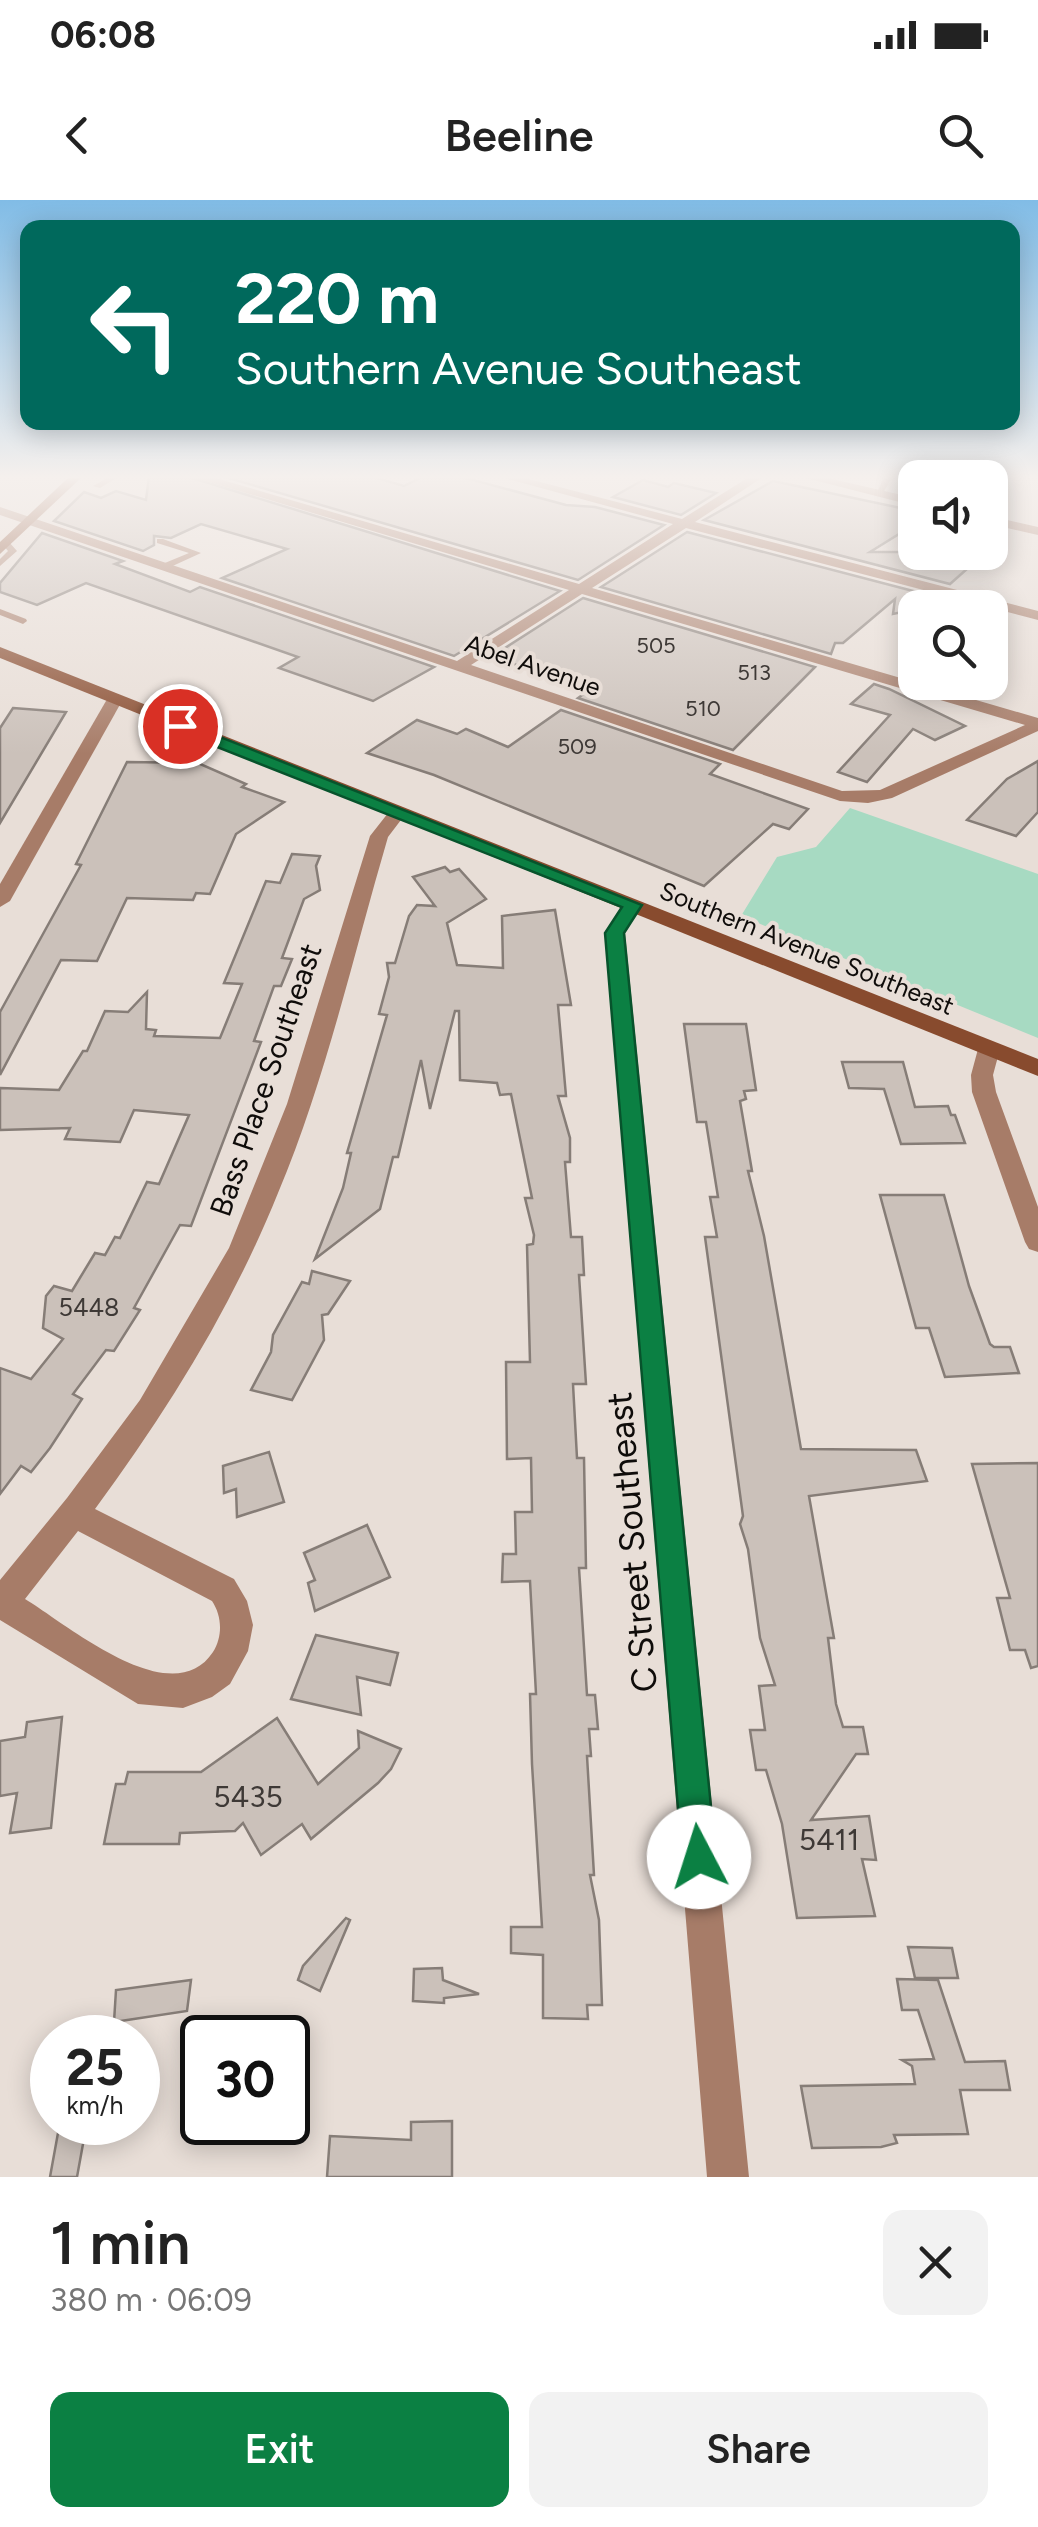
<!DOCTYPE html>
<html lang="en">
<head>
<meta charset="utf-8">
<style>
	body { margin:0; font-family:Figtree,sans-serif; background:#f2f2f2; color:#222; height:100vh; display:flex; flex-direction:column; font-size:38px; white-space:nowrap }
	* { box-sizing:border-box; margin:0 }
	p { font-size:32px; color:#767676 }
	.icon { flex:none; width:55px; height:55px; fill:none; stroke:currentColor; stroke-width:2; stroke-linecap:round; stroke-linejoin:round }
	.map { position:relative; height:1977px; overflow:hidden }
	.details { display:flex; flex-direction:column; background:#fff; flex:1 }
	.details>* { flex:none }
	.guide { position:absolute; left:20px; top:20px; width:1000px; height:210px; border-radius:20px; box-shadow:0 5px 25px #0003; background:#00695c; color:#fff; overflow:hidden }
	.tools { position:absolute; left:898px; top:260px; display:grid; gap:20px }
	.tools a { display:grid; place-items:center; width:110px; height:110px; border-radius:20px; background:#fff; box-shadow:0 5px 25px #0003; font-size:50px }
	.speed { position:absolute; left:30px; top:1815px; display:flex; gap:20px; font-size:50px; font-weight:700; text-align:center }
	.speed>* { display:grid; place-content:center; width:130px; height:130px; border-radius:50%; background:#fff; box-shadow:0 5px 25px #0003; line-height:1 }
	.speed small { font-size:25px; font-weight:400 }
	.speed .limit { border:5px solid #111; border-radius:15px; background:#fff; color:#111 }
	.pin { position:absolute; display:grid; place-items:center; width:85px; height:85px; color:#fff; margin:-42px; border:5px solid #fff; border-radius:50%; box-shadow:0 2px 10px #0007 }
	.me { position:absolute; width:110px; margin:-55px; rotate:355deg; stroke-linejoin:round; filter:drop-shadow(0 0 8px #0008) }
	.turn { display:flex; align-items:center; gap:35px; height:210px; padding:0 50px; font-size:45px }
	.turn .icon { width:130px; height:130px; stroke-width:2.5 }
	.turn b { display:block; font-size:70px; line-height:85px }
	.round { display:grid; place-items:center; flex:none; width:105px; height:105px; border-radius:20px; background:#f2f2f2 }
	.summary { display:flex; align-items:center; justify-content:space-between; height:170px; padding:0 50px }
	h1 { font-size:60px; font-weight:600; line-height:75px }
	.button { display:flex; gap:20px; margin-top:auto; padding:20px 50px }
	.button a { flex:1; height:115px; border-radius:20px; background:#0b8043; color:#fff; font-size:40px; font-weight:600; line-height:115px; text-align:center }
	.button a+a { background:#f2f2f2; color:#222 }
	.status { display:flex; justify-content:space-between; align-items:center; height:70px; padding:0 50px; background:#fff; direction:ltr }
	.status svg { height:28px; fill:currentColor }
	header { display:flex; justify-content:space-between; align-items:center; height:130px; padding:0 50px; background:#fff; font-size:45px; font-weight:600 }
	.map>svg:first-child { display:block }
	.green { fill:#a7dac2 }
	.building { fill:#cbc1ba; stroke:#867d77; stroke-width:2.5 }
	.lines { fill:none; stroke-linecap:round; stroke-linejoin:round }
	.service { fill:#a77c68; fill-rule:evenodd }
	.minor { fill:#a77c68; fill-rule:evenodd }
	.secondary { fill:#884b2e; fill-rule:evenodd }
	.route { fill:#0b8043; stroke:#07532c; stroke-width:2.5 }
	.labels { text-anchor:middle; stroke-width:8; stroke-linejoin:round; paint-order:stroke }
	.far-number-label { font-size:22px; fill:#3e3936 }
	.far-street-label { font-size:25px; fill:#0f0c0a; stroke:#e8ded7 }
	.number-label { font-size:25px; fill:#3e3936 }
	.street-label { font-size:30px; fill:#0f0c0a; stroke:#e8ded7 }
	.near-number-label { font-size:30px; fill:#3e3936 }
	.near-street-label { font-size:35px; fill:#0f0c0a; stroke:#e8ded7 }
</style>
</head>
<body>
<div class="status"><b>06:08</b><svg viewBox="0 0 49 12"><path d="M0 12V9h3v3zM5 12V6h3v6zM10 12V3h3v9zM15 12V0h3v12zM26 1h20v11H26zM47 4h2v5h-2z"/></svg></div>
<header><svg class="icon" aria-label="back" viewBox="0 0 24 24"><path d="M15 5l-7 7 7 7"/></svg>Beeline<svg class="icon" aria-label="search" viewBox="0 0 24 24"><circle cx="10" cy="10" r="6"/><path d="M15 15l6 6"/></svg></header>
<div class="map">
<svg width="1038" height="1977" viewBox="0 0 1038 1977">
	<rect width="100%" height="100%" fill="#e8ded7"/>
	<polygon class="green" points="850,608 1038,674 1038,838 741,716 777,657 816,647"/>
	<g class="building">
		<polygon points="149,277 189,277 560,391 454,456 222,378 287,349 201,324 171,338 154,336 154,345 143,351 54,321 84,292 101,298 116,291 146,300"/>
		<polygon points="225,277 373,277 404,286 422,277 462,277 566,305 595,307 664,325 578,380"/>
		<polygon points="643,280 668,287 674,283 716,293 681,315 613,297"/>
		<polygon points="773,281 915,311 915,324 870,352 986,352 950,384 704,320"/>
		<polygon points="687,332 936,397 926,407 893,414 895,399 843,443 835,443 831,454 601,387"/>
		<polygon points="42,333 123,361 115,364 190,392 200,387 434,467 373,501 279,468 298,457 86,383 37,405 0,392 0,383"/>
		<polygon points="583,398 815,467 733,550 578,498 592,488 491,457"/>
		<polygon points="874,484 889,489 965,526 935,540 913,529 867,582 838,572 890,515 851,504"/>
		<polygon points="13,508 66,512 0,623 0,528"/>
		<polygon points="561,510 720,564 710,574 808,609 789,629 773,624 704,686 434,575 367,553 417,520 457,534 466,529 508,547"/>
		<polygon points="1038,561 1038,612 1016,636 967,620 1007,579"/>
		<polygon points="127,562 198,563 246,584 242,587 284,602 236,634 210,694 196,693 193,700 127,698 97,761 61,760 0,875 0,812 81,665 76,664"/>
		<polygon points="292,654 320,656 316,666 320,690 304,699 282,758 292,759 281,786 274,786 254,841 261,842 191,1026 180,1025 134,1108 140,1110 114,1151 106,1150 73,1194 82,1199 50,1248 31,1272 21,1266 0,1294 0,1168 31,1179 63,1139 43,1128 46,1096 54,1086 72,1091 95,1053 105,1055 115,1037 120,1038 147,982 159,984 189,915 134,910 120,942 65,939 70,928 0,930 0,888 59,890 83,851 87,851 105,811 128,812 147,792 146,829 156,830 154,836 220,838 242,784 224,783 266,681 280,683"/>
		<polygon points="445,667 450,672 459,669 486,699 447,723 457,765 503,768 502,716 555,710 571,805 558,805 566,896 558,896 570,938 570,962 565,962 571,1037 582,1037 584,1075 579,1075 586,1184 573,1184 577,1258 584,1258 586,1368 579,1368 587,1495 595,1495 598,1529 589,1529 591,1556 587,1556 594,1675 590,1675 599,1720 602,1805 587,1805 588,1819 543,1818 543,1755 511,1753 511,1727 542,1727 532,1564 530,1494 536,1494 530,1381 502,1382 503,1354 516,1354 515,1312 532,1312 531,1258 507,1259 506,1162 530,1162 527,1045 533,1044 534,1035 525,998 532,998 511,894 500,895 497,883 460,880 459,811 455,811 430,909 421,860 398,957 393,957 380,1009 315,1059 343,988 351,953 347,953 387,815 379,814 389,777 387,763 395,763 409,716 417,705 435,706 413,677"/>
		<polygon points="684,824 746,824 756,890 744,891 746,899 740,901 752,971 748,971 764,1036 801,1249 916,1250 927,1281 809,1296 834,1438 828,1438 836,1504 843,1527 863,1527 868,1554 856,1554 811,1620 869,1616 876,1660 862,1659 875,1716 797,1718 782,1624 766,1570 756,1570 750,1530 765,1530 759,1486 775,1485 760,1438 748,1349 740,1324 743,1316 705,1037 717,1037 710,997 718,997 706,922 697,922"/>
		<polygon points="842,862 903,862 915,907 948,906 951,915 955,915 965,943 901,944 884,889 849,888"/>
		<polygon points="880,995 944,995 969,1086 990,1144 994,1147 1010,1147 1019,1173 945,1177 929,1128 916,1128"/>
		<polygon points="312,1071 350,1081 328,1114 322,1115 324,1140 292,1200 251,1190 271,1152 273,1135 302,1082 309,1084"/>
		<polygon points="269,1252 284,1302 237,1317 236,1289 224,1293 223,1266"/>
		<polygon points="1038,1263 1038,1466 1031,1468 1025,1450 1010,1450 997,1398 1010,1398 972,1264"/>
		<polygon points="367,1325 390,1377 315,1411 308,1383 315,1380 304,1353"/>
		<polygon points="316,1435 398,1453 390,1485 357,1477 361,1515 291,1499"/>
		<polygon points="62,1517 51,1628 10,1633 17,1593 0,1596 0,1541 25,1537 27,1522"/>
		<polygon points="277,1518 318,1584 359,1548 358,1531 401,1549 391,1569 378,1583 311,1639 302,1624 261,1655 243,1623 235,1631 180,1633 179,1644 104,1644 116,1584 125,1584 128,1572 201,1572"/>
		<polygon points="346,1718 350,1720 320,1791 298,1780 303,1766"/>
		<polygon points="908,1747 952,1748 958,1778 915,1778"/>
		<polygon points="442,1768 443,1780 479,1794 444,1798 444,1803 413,1801 414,1769"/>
		<polygon points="897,1779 938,1780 965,1862 1005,1861 1010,1890 960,1890 968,1934 894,1935 897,1943 881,1947 812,1948 801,1886 915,1884 912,1866 902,1860 934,1859 918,1810 902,1810"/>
		<polygon points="191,1780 187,1811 114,1822 116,1790"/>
		<polygon points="452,1921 452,1977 327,1977 330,1936 411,1940 411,1922"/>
		<polygon points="60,1922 87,1922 77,1977 50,1977"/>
	</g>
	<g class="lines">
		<g class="service">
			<polygon points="109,277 118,277 100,288 93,286"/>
			<polygon points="884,277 892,277 882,295 876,295"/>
			<polygon points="157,339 163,339 201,353 166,369 160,369 160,365 189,353 157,343"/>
			<polygon points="3,342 9,342 17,351 0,366 0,359 8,351 2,344"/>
			<polygon points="0,409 26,419 27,421 23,424 0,415"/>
		</g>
		<g class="minor">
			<path d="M193 277H212L579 384 673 324 501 277H521L682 319 749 277H763L695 322 1038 411V420L686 328 592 388 1038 518V531L892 598 868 603 840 601 0 315V307L457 461 569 390ZM582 394 1025 525 880 590 842 591 471 465Z"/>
			<polygon points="802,277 823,277 915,298 915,306"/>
			<polygon points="990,316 1038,327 1038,335 990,324"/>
			<polygon points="114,496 122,501 10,701 0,707 0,684 106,501"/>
			<path d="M398 607 407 612 388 637C353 756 326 879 278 993 232 1107 168 1210 95 1309L234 1379 247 1401 253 1425 248 1451 230 1484 212 1497 183 1508 138 1504 0 1420V1380L67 1298 140 1200 229 1048 287 904 370 636 392 608ZM78 1331 212 1401C222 1416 223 1436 213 1452 172 1514 68 1425 25 1399Z"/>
			<polygon points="632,699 642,705 625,733 749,1977 707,1977 605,733 625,701"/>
			<polygon points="989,841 1000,849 993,875 996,892 1038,1007 1038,1052 1029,1049 1025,1042 972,892 971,875 978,849"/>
		</g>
		<g class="secondary">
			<polygon points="69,277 82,277 0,354 0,342"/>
			<polygon points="0,447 1038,859 1038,876 0,458"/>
		</g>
	</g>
	<linearGradient id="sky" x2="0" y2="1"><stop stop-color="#81bce6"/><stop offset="0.5" stop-color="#f5f0ed"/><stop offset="1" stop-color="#f5f0ed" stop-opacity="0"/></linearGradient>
	<rect width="1038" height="554" fill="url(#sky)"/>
	<polygon class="route" points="174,523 185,523 642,705 624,733 716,1657 711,1669 699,1674 687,1669 682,1657 605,733 622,707 174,530"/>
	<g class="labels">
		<g class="far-number-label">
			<text x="656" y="453">505</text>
			<text x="754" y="480">513</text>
			<text x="703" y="516">510</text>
			<text x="577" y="554">509</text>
		</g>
		<g class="far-street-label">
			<text transform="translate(533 465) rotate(19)" y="9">Abel Avenue</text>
			<text transform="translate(807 748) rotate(22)" y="9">Southern Avenue Southeast</text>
		</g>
		<g class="number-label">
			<text x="89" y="1116">5448</text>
		</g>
		<g class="street-label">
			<text transform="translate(266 880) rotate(-71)" y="10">Bass Place Southeast</text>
		</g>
		<g class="near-number-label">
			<text x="248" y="1607">5435</text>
			<text x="829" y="1650">5411</text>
		</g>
		<g class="near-street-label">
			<text transform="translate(632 1342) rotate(-95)" y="12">C Street Southeast</text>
		</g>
	</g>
</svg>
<div class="tools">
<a><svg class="icon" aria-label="sound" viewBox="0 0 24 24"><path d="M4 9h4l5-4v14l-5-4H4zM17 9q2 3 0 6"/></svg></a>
<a><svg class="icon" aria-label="search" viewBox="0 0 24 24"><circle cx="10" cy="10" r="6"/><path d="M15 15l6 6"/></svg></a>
</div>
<div class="speed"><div>25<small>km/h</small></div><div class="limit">30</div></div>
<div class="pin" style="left:180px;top:526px;background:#d93025"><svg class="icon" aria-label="arrive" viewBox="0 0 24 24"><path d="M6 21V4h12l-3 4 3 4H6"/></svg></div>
<svg class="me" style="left:699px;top:1657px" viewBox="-20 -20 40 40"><circle r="19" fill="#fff"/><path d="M0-13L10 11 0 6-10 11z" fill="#0b8043"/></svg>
<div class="guide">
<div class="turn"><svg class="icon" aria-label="left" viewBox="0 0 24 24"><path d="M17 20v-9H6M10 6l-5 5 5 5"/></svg><div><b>220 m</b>Southern Avenue Southeast</div></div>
</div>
</div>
<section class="details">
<div class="summary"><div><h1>1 min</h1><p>380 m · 06:09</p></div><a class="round"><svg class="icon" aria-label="close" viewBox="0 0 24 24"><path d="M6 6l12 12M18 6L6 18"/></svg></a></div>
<div class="button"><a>Exit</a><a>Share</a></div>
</section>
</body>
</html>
